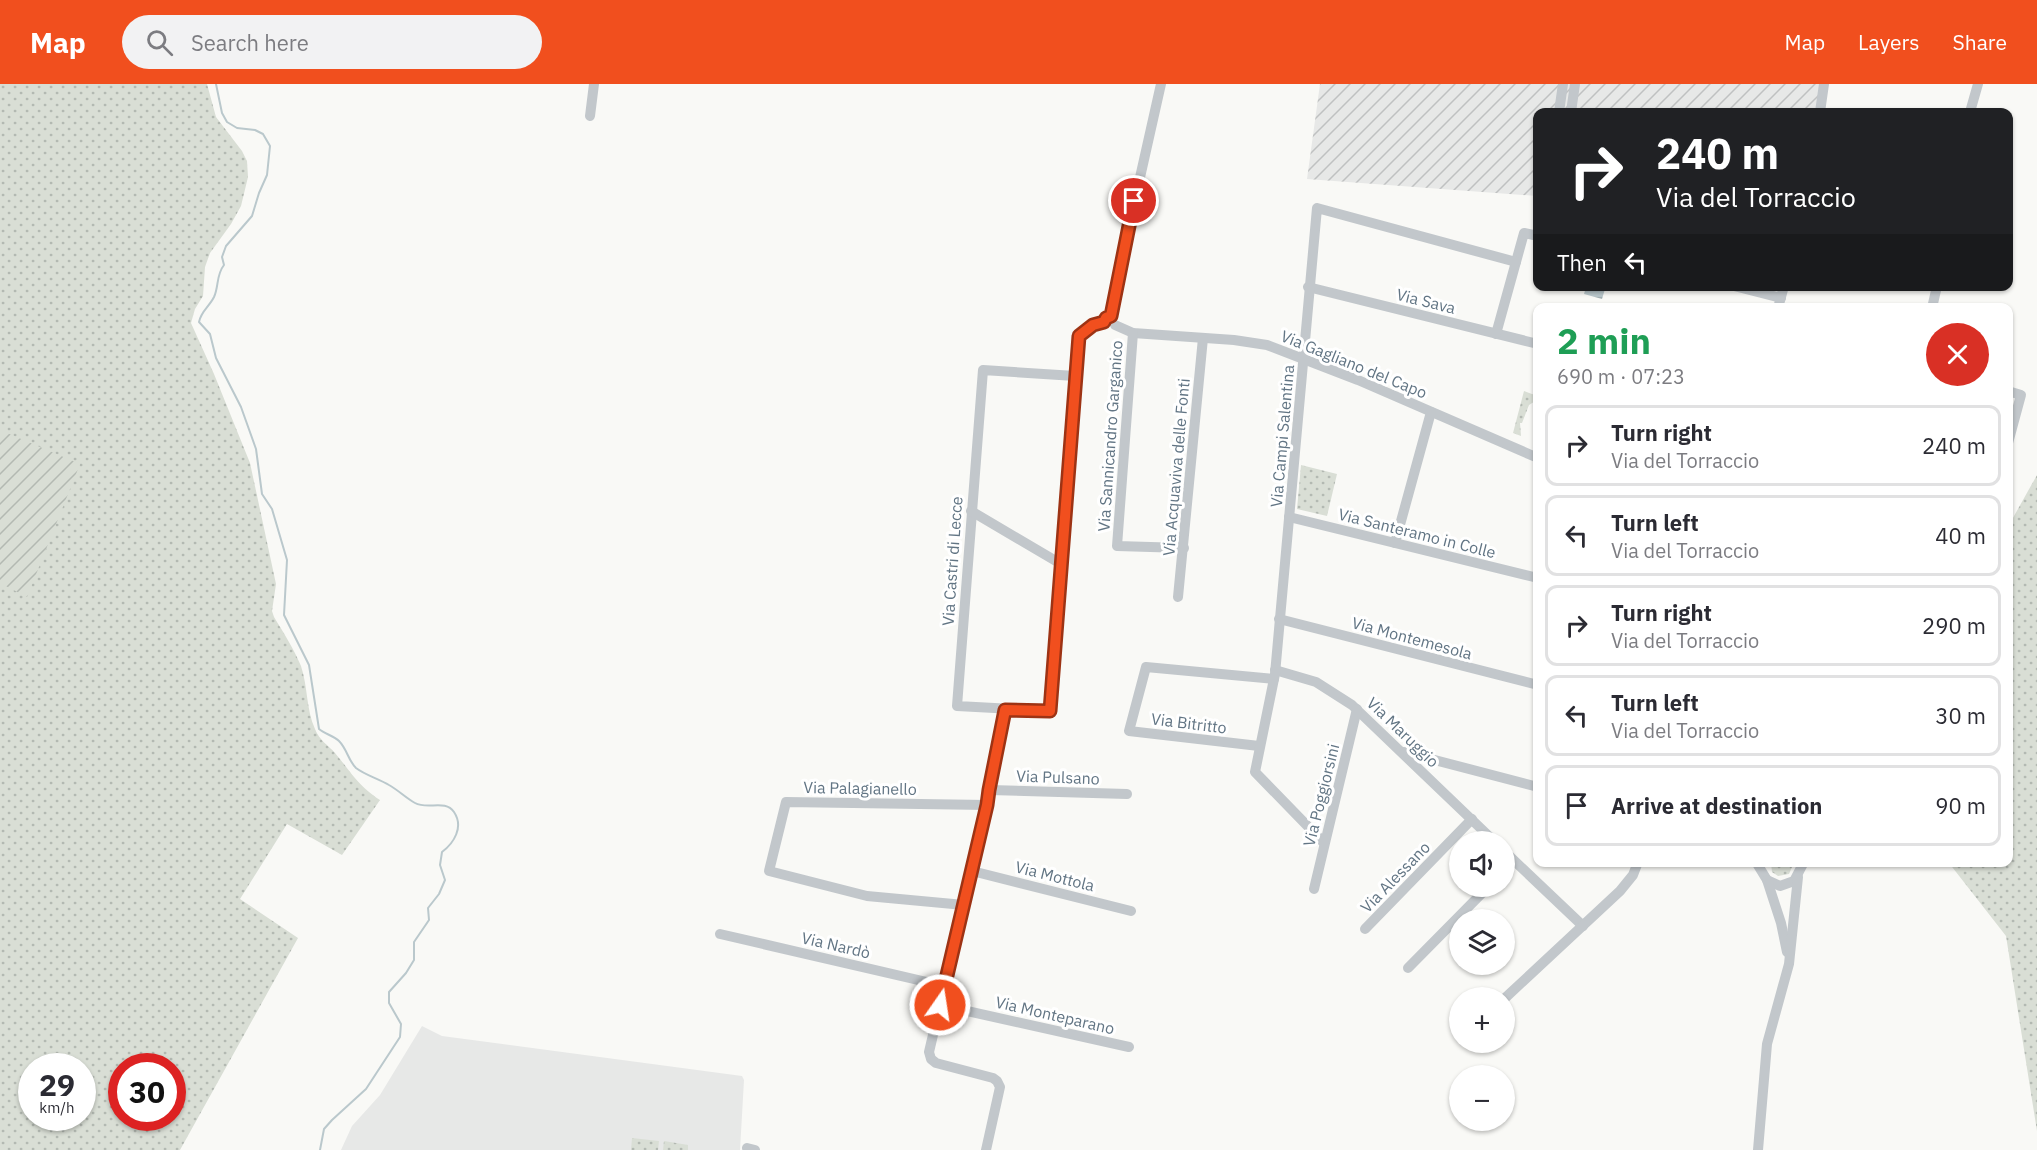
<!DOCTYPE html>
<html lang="en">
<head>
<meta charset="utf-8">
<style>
	body { margin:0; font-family:"IBM Plex Sans",sans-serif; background:#f2f2f3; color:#2b2b33; height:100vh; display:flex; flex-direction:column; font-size:22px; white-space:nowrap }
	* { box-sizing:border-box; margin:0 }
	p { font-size:20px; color:#7c7c81 }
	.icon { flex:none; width:33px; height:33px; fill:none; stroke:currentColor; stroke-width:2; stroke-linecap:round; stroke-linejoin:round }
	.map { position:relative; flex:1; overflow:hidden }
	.panel { position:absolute; left:1533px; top:219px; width:480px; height:564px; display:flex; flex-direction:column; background:#fff; border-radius:12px; box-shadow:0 2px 4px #0004 }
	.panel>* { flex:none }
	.guide { position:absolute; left:1533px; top:24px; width:480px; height:183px; border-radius:12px; box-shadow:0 2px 4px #0004; background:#202124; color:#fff; overflow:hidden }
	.tools { position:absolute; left:1449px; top:747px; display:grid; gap:12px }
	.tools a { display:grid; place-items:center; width:66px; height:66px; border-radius:50%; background:#fff; box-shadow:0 2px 4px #0004; font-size:30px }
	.speed { position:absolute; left:18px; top:969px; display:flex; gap:12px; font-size:30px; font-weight:700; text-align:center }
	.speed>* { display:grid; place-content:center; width:78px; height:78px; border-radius:50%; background:#fff; box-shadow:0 2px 4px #0004; line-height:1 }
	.speed small { font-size:15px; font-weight:400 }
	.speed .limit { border:9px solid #d22; background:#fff; color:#111 }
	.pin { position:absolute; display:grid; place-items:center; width:51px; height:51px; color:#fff; margin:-26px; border:3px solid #fff; border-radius:50%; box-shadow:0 2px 6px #0007 }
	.me { position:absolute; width:66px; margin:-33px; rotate:13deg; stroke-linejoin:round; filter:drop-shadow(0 0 4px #0008) }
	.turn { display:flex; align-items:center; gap:21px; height:126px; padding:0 24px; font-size:27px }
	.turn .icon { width:78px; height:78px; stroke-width:2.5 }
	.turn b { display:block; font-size:42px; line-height:51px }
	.then { display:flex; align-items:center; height:57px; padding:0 24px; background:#0003; gap:12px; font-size:22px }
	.round { display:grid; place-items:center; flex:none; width:63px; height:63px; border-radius:32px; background:#f2f2f3 }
	.overview { display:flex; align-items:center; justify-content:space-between; height:102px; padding:0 24px }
	h1 { font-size:36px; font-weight:700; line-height:45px; color:#1e9e55 }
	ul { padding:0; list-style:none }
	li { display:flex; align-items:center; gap:18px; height:81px; margin:0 12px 9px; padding:0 12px; border:3px solid #e1e1e2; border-radius:12px }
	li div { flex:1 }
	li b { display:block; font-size:22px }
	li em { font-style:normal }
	header { display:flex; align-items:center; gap:36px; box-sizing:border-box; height:84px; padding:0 30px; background:#f14f1e; color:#fff }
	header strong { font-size:28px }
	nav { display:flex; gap:33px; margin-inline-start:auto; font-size:21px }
	.search { width:420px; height:54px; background:#f2f2f3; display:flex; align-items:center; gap:15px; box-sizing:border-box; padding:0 21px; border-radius:33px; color:#7c7c81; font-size:22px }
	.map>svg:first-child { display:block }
	.built { fill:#e7e8e7 }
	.industrial { fill:url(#industrial-furrows) }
	.grass { fill:url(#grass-dots); fill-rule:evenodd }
	.garden { fill:url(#garden-furrows) }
	.water { fill:url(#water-rules) }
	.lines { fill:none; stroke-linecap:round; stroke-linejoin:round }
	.stream { stroke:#bac8cc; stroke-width:2 }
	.street { stroke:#c2c7cb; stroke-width:10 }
	.route-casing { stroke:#9d3314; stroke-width:15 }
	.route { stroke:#f14f1e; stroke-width:10 }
	.labels { text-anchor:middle; stroke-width:6; stroke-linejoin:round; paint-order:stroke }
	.street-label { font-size:16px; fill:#627584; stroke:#fff }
</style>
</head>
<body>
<header>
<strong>Map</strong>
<div class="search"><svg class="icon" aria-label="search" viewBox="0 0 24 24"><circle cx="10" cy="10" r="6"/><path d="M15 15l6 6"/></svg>Search here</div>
<nav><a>Map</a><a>Layers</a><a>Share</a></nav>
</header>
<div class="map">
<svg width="2037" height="1066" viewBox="0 0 2037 1066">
	<defs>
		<pattern id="industrial-furrows" width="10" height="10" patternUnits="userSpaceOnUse" patternTransform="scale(1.5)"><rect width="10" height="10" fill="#e7e8e7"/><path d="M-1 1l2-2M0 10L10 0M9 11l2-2" fill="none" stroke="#bfc1c1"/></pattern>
		<pattern id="grass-dots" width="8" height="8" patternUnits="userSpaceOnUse" patternTransform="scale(1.5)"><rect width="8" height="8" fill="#d9ded5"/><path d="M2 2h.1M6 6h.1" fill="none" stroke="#b3b9b2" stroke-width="1.8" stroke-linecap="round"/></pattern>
		<pattern id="garden-furrows" width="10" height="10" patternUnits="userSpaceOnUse" patternTransform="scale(1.5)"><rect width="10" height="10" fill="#d9ded5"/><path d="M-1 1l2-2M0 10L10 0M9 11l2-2" fill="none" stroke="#b3b9b2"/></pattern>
		<pattern id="water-rules" width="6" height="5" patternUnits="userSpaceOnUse" patternTransform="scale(1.5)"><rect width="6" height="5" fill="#bac8cc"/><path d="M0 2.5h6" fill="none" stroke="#9ba7ab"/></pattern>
	</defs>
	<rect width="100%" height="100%" fill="#f9f9f6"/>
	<polygon class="built" points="422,942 442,952 742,992 744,996 740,1066 341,1066 352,1042 380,1011"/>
	<polygon class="industrial" points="1320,0 1821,0 1816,28 1538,28 1537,112 1307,95"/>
	<g class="grass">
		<path d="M0 0H207L216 33 242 67 247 77 248 93 241 122 231 140 210 169 205 183 203 212 195 225 191 239 214 290 250 379 276 500 272 527 274 533C283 548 294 565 301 582 308 603 306 625 315 645 319 656 328 661 335 669 352 689 357 701 380 716L342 771 287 740 240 815 298 854 180 1066H0ZM32 982H82V1034H32ZM122 982H172V1034H122Z"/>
		<polygon points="1524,307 1537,312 1537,316 1529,321 1522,339 1520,339 1521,352 1513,349"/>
		<polygon points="1301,381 1337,390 1327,432 1297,425"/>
		<polygon points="2037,391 2037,1047 2006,852 1949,779 2008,778 2009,441"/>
		<polygon points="1771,779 1792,779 1792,783 1789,790 1778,792 1772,788"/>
		<polygon points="632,1054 659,1057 658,1066 631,1066"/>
		<polygon points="664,1057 688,1061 688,1066 663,1066"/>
	</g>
	<polygon class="garden" points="0,346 80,380 27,513 0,499"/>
	<polygon class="water" points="1586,203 1605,205 1602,215 1584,210"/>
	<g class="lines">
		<path class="stream" d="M216 0 222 29 227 38 237 44 255 46 263 50 270 62 267 91 259 109 252 132 226 162 222 173 224 181C216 191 219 202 214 213 209 223 201 227 199 238L210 250 216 274 241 323 256 365 262 410 272 425 287 476 284 531 309 581 319 645C325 650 334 652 339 657 347 665 348 676 356 684 365 691 379 695 389 701 398 706 406 714 415 719 428 726 445 715 454 728 464 743 454 759 442 768L440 781 445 796 439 810 428 824 429 836 414 858V876L406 889 389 908V919L401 940 400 953 366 1005 332 1036 324 1045 320 1066"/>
		<g class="street">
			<polyline points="1559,28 1563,0"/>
			<polyline points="1571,28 1575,0"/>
			<polyline points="1820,28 1824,0"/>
			<polyline points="1970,28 1978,0"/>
			<polyline points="590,32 594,0"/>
			<polyline points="1734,202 1781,214"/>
			<polyline points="1308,203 1538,260"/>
			<polyline points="1778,224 1784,202"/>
			<polyline points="1932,224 1937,202"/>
			<polyline points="1111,232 1121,178 1161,0"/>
			<polyline points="1115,241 1133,249 1234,256 1267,261 1358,296 1538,374"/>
			<polyline points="1133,249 1117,462 1184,464"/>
			<polyline points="1496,250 1524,149 1538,152"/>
			<path d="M1075 292 983 286 957 622 1050 627 1075 292C1077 268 1073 240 1104 238"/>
			<polyline points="2008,307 2021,311 2008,359"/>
			<polyline points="971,427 1061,480"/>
			<polyline points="1289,433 1538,494"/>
			<polyline points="1395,459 1431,328"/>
			<polyline points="1178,513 1203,254"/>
			<polyline points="1279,535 1538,601"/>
			<polyline points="1275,586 1316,598 1352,621 1495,758"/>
			<polyline points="1259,662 1129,647 1146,583 1274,595"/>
			<polyline points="1404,668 1538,703"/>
			<polyline points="989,706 1127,710"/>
			<polyline points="1324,759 1255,688 1275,590 1317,124 1516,178"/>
			<polyline points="1504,767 1583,842"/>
			<polyline points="1756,778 1767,796 1780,802 1794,797 1804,778"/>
			<polyline points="1504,786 1514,777"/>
			<polyline points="972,787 1131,827"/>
			<polyline points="1767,796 1781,839 1787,868"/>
			<polyline points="1314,805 1357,625"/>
			<polyline points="964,821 867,812 769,787 786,718 987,721"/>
			<polyline points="1365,845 1472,735"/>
			<polyline points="720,850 944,902"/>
			<polyline points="1408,884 1489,802"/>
			<polyline points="1504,915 1620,807 1633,791 1638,778"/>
			<polyline points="940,921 1129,963"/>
			<polyline points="747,1064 755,1066"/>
			<polyline points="986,1066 1000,1003 997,997 993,994 936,979 931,975 929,968 987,721 989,706 1005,626"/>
			<polyline points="1758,1066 1767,960 1789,880 1798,793"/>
		</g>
	</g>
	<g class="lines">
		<g class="route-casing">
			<polyline id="route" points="940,921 987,721 989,706 1005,626 1050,627 1079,252 1093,241 1104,238 1106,234 1111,232 1134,117"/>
		</g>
		<use href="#route" class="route"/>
	</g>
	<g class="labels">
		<g class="street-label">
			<text transform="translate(1426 217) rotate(14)" y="6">Via Sava</text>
			<text transform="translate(1354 280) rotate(22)" y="6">Via Gagliano del Capo</text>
			<text transform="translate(1110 352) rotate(-86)" y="6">Via Sannicandro Garganico</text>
			<text transform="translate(1282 352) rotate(-85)" y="6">Via Campi Salentina</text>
			<text transform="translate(1176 383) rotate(-85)" y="6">Via Acquaviva delle Fonti</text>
			<text transform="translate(1417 449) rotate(14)" y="6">Via Santeramo in Colle</text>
			<text transform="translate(952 477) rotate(-86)" y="6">Via Castri di Lecce</text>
			<text transform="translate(1412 554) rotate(15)" y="6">Via Montemesola</text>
			<text transform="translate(1189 639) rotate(7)" y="6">Via Bitritto</text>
			<text transform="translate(1403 648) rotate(44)" y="6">Via Maruggio</text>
			<text transform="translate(1058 693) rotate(2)" y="6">Via Pulsano</text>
			<text transform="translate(860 704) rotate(1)" y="6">Via Palagianello</text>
			<text transform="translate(1321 711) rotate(-76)" y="6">Via Poggiorsini</text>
			<text transform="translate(1055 792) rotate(14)" y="6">Via Mottola</text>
			<text transform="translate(1395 793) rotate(-46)" y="6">Via Alessano</text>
			<text transform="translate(836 861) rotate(13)" y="6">Via Nardò</text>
			<text transform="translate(1055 931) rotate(13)" y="6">Via Monteparano</text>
		</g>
	</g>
</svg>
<div class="tools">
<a><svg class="icon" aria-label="sound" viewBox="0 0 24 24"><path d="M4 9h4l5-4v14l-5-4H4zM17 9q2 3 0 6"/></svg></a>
<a><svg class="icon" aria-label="layers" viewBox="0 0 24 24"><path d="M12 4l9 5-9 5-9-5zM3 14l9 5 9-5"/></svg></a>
<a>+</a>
<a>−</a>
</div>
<div class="speed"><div>29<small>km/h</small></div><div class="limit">30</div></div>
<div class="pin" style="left:1134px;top:117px;background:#d93025"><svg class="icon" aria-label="arrive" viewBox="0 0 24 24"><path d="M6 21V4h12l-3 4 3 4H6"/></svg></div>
<svg class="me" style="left:940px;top:921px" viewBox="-20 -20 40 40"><circle r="17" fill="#f14f1e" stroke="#fff" stroke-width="3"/><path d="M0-11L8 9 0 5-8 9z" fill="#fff"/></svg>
<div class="guide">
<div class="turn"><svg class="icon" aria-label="right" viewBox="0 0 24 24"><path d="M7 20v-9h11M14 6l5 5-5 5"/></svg><div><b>240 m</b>Via del Torraccio</div></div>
<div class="then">Then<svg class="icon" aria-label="left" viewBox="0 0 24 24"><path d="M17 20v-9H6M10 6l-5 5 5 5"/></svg></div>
</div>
<section class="panel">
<div class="overview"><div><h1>2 min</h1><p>690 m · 07:23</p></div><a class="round" style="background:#d93025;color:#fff"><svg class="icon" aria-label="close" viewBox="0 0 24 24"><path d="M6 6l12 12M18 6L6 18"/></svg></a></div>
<ul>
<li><svg class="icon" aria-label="right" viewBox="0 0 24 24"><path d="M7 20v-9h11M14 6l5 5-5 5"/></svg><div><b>Turn right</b><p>Via del Torraccio</p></div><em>240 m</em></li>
<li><svg class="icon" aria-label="left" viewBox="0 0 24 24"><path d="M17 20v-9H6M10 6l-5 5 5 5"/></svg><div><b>Turn left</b><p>Via del Torraccio</p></div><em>40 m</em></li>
<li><svg class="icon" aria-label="right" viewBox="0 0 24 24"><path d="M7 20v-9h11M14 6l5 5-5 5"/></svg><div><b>Turn right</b><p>Via del Torraccio</p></div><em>290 m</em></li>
<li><svg class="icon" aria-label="left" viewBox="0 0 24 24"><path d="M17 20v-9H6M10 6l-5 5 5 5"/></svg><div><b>Turn left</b><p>Via del Torraccio</p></div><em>30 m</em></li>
<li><svg class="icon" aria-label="arrive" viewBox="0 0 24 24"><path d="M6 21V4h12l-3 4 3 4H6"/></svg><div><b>Arrive at destination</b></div><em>90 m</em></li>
</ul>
</section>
</div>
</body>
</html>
